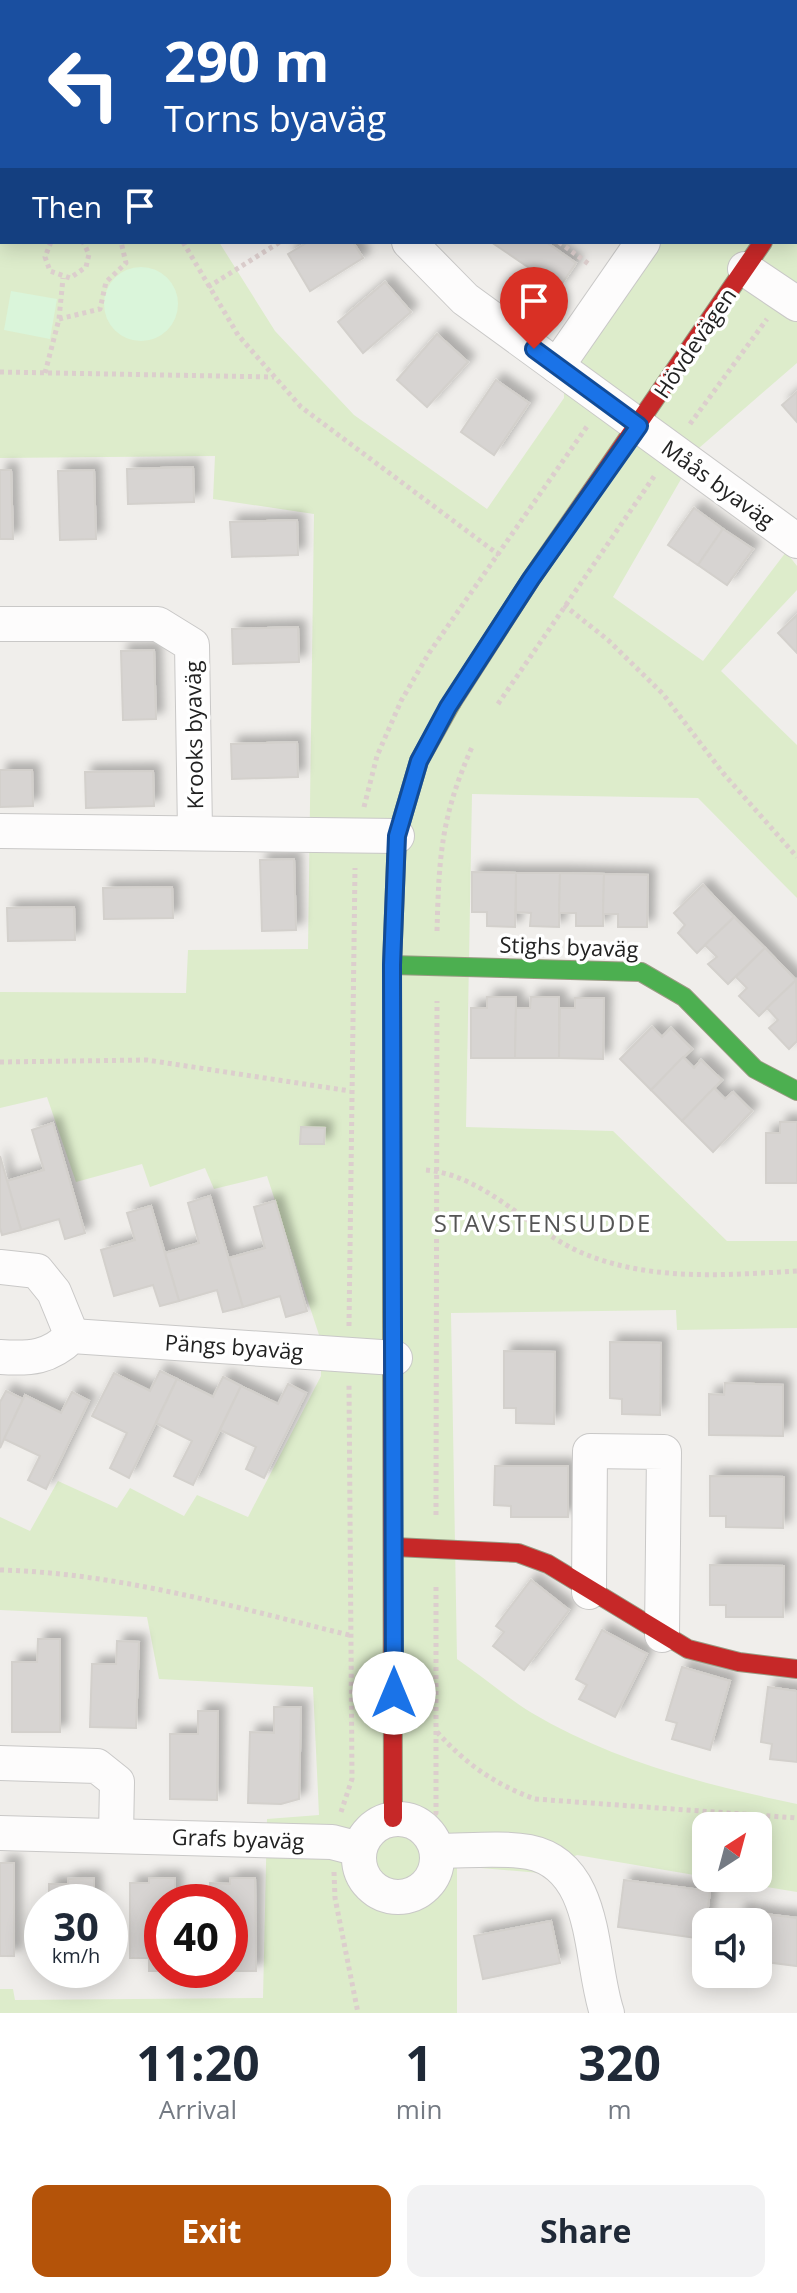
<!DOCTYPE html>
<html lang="en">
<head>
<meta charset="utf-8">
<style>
	body { margin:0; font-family:"Open Sans",sans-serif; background:#f2f2f3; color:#1f2937; height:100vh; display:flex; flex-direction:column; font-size:30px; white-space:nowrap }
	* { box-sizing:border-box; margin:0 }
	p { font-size:26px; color:#747a83 }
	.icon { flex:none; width:44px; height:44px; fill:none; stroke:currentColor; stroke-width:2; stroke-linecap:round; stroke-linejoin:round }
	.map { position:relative; height:2013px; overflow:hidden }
	.panel { display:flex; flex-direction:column; background:#fff; flex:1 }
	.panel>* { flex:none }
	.guide { position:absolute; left:0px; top:0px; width:798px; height:244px; box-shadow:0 4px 20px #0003; background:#1a4fa0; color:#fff; overflow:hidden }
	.needle { width:52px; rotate:36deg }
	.controls { position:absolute; left:692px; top:1812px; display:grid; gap:16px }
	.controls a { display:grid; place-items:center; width:80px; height:80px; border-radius:16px; background:#fff; box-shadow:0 4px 20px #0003; font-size:40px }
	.speed { position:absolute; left:24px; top:1884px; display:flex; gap:16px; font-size:40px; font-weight:700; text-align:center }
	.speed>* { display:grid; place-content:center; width:104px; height:104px; border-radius:50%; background:#fff; box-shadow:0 4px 20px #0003; line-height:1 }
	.speed small { font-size:20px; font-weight:400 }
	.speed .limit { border:12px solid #d22; background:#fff; color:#111 }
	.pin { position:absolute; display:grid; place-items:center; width:68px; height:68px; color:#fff; margin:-82px -34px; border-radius:50% 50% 50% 0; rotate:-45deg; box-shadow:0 0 8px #0007 }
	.pin .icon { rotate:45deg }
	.me { position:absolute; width:88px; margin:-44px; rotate:0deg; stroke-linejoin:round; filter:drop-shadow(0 0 6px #0008) }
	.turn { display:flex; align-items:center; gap:28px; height:168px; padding:0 32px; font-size:36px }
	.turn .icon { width:104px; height:104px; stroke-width:2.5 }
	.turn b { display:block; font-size:56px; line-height:68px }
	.then { display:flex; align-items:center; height:76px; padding:0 32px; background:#0003; gap:16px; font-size:30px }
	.eta { display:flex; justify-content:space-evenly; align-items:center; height:136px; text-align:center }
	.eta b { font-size:48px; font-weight:700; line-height:56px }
	.button { display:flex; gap:16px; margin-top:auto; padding:16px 32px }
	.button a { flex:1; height:92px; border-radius:16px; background:#b45309; color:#fff; font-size:32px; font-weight:700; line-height:92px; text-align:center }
	.button a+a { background:#f2f2f3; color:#1f2937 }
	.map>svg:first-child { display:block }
	.grass { fill:#ddeccb }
	.park { fill:#daf5da }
	.building { fill:#d7d4d2; stroke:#d3d0cc; stroke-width:2; filter:url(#shadow) }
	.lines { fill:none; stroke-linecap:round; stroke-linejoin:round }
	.street-casing { stroke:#c9c8c7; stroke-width:36 }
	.fast-casing { stroke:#999a82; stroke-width:20 }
	.slow-casing { stroke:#999a82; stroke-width:20 }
	.jam-casing { stroke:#999a82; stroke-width:20 }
	.path { stroke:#dccecd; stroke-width:5; stroke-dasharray:4 4; stroke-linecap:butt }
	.street { stroke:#fdfcfc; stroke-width:34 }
	.fast { stroke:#4caf50; stroke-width:18 }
	.slow { stroke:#ffc107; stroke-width:18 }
	.jam { stroke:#c62828; stroke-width:18 }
	.route-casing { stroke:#114b97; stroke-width:20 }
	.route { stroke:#1a73e8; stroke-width:14 }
	.labels { text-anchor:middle; stroke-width:7; stroke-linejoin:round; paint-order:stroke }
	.street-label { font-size:22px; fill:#222; stroke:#fff }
	.neighbourhood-label { font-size:24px; letter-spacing:2px; fill:#555; stroke:#fff }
</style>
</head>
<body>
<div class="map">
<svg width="797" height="2013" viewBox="0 0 797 2013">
	<defs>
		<filter id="shadow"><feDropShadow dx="7" dy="-7" stdDeviation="4" flood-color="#0004"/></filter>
	</defs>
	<rect width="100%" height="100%" fill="#f0eeeb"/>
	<path class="grass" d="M0 0 152 2H2V242H219L275 331 354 415 487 509 564 398 563 331 624 242H796V2L694 0H797V363L699 448 613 597 703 661 786 552 797 566V590L721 671 797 745V898L698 798 472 794 466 1127 613 1131 727 1241H797V1328L677 1330 676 1310 451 1313 457 1659C482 1676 506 1697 532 1713 613 1761 706 1785 797 1804V1892L713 1878H758V1826H706V1877L577 1855 540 1873 457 1866V2013H0V1989H13L15 2000 263 1998 267 1819 319 1815 313 1687 159 1679 147 1617 0 1610V1517L30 1531 58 1481 117 1508 130 1488 184 1516 197 1495 248 1517 321 1376V1341L267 1176 214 1189 205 1168 150 1187 142 1164 76 1182 47 1097 0 1108V992L186 993 188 950 308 949 314 514 213 499 215 456 0 458Z"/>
	<g class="park">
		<circle cx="141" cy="304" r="37"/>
		<polygon points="11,291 57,299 50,339 4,330"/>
	</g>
	<g class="building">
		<polygon points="532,0 587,0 590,2 535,2"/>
		<polygon points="308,242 353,242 363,258 310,291 288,254"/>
		<polygon points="491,242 546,242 576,263 559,288"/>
		<polygon points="385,282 411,312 363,353 338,322"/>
		<polygon points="437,334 468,362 427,407 397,380"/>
		<polygon points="496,380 529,403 494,455 461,432"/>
		<polygon points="797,392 797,422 782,405"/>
		<polygon points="193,467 194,502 128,504 127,469"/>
		<polygon points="0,470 11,470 13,539 0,539"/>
		<polygon points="94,470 96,539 60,540 58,471"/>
		<polygon points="694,508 723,529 698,565 668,545"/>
		<polygon points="297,520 298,555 232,557 230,522"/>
		<polygon points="723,529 753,549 727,585 698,565"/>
		<polygon points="797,615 797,653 778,633"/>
		<polygon points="298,627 299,662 233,664 232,629"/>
		<polygon points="154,650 156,719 123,720 121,651"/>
		<polygon points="297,742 298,777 232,779 231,744"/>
		<polygon points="0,770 32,770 33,806 0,807"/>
		<polygon points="153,771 154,806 86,808 85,772"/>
		<polygon points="294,859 296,930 262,931 260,860"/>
		<polygon points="472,872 516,873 515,927 487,926 487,912 472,912"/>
		<polygon points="516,873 560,873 559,927 530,926 531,913 516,912"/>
		<polygon points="560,873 604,874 603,926 576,926 576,913 559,913"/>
		<polygon points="604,874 648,875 647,927 618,927 618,914 603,914"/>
		<polygon points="703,885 734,917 697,953 678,933 685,925 674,913"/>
		<polygon points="172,887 173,918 104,919 103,888"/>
		<polygon points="74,907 75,940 8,941 7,908"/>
		<polygon points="734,917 765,948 728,984 708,964 717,957 705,945"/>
		<polygon points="765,948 796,980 759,1016 739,996 747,988 736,977"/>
		<polygon points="796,980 797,1041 789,1049 769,1028 778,1020 767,1008"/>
		<polygon points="487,997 516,997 515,1058 471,1058 471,1008 487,1008"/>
		<polygon points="531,997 559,997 559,1058 515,1058 516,1008 530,1008"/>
		<polygon points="575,998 604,998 603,1059 559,1058 560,1008 575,1008"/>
		<polygon points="652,1027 662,1037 671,1028 692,1049 651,1090 620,1059"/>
		<polygon points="683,1057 694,1068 701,1060 722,1080 682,1121 651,1090"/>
		<polygon points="714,1088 725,1099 733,1092 752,1111 713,1152 682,1121"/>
		<polygon points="780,1122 797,1122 797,1183 766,1183 766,1133 780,1133"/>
		<polygon points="53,1123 85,1233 65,1239 59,1219 21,1230 7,1181 44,1170 32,1130"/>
		<polygon points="301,1127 325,1128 324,1144 300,1144"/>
		<polygon points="0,1156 21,1230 2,1235 0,1228"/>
		<polygon points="210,1196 243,1307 223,1312 217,1290 179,1301 165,1253 199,1243 188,1203"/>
		<polygon points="275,1201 307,1311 286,1317 280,1296 243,1307 229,1258 265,1248 254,1207"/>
		<polygon points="151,1206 179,1301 160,1306 153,1285 114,1296 101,1250 135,1240 127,1213"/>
		<polygon points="610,1342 661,1343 660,1415 622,1414 622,1399 610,1398"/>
		<polygon points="504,1351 555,1352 554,1424 516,1423 516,1408 504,1408"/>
		<polygon points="160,1371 177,1379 129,1478 110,1468 127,1433 92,1416 114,1373 150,1391"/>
		<polygon points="223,1377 241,1386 193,1485 174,1476 192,1441 156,1423 177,1379 213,1397"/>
		<polygon points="725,1383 783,1385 783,1436 709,1435 709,1394 724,1395"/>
		<polygon points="288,1384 306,1393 264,1478 246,1469 256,1447 220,1430 241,1386 278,1404"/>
		<polygon points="6,1391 23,1399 0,1448 0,1402"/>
		<polygon points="72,1392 89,1401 46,1489 28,1480 40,1456 4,1439 25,1395 61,1413"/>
		<polygon points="495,1466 568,1466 568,1517 511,1517 511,1506 494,1505"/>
		<polygon points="710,1476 784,1477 783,1528 726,1527 726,1516 710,1516"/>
		<polygon points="710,1565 784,1566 783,1617 726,1617 726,1605 710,1605"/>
		<polygon points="531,1580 569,1610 524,1670 493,1646 504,1632 496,1626"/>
		<polygon points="602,1630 647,1654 615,1717 579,1699 587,1685 576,1679"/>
		<polygon points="38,1639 60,1639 60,1732 12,1732 12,1662 37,1662"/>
		<polygon points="117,1641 139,1642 136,1728 90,1727 92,1664 116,1664"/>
		<polygon points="682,1667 730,1681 710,1750 672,1739 677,1723 666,1720"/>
		<polygon points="768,1687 797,1691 797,1762 770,1759 772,1744 761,1742"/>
		<polygon points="274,1707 301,1707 299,1799 281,1804 248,1803 250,1732 274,1733"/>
		<polygon points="198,1711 218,1711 217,1800 170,1799 170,1734 198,1734"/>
		<rect x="0" y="1863" width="14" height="93"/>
		<polygon points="94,1878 94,1902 49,1902 49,1884 68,1884 68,1879"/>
		<polygon points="149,1878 175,1878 175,1902 162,1902 162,1970 175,1971 149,1971 149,1958 130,1958 130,1883 149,1883"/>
		<polygon points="230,1878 255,1878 256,1971 230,1971 230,1902 210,1902 210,1883 230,1884"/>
		<polygon points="624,1880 710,1891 704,1939 618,1927"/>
		<polygon points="739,1911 797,1918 797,1966 758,1961 758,1922 738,1922"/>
		<polygon points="551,1921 560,1963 483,1979 474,1936"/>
	</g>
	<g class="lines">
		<g class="street-casing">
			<g id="street">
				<polyline points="308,0 308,2"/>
				<polyline points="706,0 708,2"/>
				<polyline points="796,194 797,193"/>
				<polyline points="409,242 465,299 797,541"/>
				<polyline points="745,269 797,304"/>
				<polyline points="557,366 643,242"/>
				<polyline points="0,624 158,624 192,645 195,831"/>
				<polyline points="0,831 397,836"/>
				<polyline points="0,1267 37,1271 54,1292 72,1336"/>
				<path d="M0 1357C31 1359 49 1358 72 1336L395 1358"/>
				<polyline points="589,1592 590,1451 664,1452 662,1635"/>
				<polyline points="0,1763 97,1766 117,1782 116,1836"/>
				<circle cx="398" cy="1858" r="39"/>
				<polyline points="0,1833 332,1842 359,1849"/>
				<path d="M437 1851C466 1851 501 1847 529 1852 599 1866 589 1960 607 2013"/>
			</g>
		</g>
		<g class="fast-casing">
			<polyline id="fast" points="392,965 641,972 684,997 755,1069 797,1091"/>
		</g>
		<g class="slow-casing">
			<polyline id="slow" points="392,1312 392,965 397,836 419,761 452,702"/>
		</g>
		<g class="jam-casing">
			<g id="jam">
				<polyline points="452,702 531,579 763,242"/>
				<polyline points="392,1312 393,1818"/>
				<polyline points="395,1547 518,1553 548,1564 688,1649 739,1662 797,1669"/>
			</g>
		</g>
		<g class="path">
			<polyline points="123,0 123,2"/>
			<polyline points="502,0 502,2"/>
			<polyline points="606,0 609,2"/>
			<polyline points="793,0 794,2"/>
			<polyline points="796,5 797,7"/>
			<polyline points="796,122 797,120"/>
			<polyline points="51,242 45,257 50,271 70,278 86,267 89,254 83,242"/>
			<polyline points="183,242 238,335 301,407 499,555"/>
			<polyline points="559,242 590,265"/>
			<polyline points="208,287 280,242"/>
			<polyline points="59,319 100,309 106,282 126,263 121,242"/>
			<polyline points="0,372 274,377"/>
			<polyline points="45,373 59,319 63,278"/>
			<polyline points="690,424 767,319"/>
			<polyline points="564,605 608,640 663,694 723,773 797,857"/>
			<polyline points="498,704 655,475"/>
			<polyline points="364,807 377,756 401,701 429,653 588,425"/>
			<path d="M437 931C439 856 441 817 472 747"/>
			<polyline points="0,1062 147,1060 350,1091"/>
			<path d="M426 1170C487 1176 526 1228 580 1252 649 1282 725 1275 797 1271"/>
			<polyline points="349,1326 355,868"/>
			<polyline points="436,1515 437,1001"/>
			<path d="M0 1570C119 1573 234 1607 349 1635"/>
			<path d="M437 1732C466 1764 494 1784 535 1799L797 1818"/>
			<polyline points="341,1812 352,1779 349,1384"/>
			<polyline points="430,1821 436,1813 436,1585"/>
			<polyline points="334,1872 335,1898 358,2013"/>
		</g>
		<use href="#street" class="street"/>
		<use href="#fast" class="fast"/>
		<use href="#slow" class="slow"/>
		<use href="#jam" class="jam"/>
	</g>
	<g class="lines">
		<g class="route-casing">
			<polyline id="route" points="394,1693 392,965 397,836 419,761 448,707 531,579 639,426 534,349"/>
		</g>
		<use href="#route" class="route"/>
	</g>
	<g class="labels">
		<g class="street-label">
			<text transform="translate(695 343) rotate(-56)" y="8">Hövdevägen</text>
			<text transform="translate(718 484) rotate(36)" y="8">Måås byaväg</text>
			<text transform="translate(194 735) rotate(-91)" y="8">Krooks byaväg</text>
			<text transform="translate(569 947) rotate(2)" y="8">Stighs byaväg</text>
			<text transform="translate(234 1347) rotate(4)" y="8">Pängs byaväg</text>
			<text transform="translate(238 1839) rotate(2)" y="8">Grafs byaväg</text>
		</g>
		<g class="neighbourhood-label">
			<text x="543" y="1232">STAVSTENSUDDE</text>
		</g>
	</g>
</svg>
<div class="controls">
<a><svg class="needle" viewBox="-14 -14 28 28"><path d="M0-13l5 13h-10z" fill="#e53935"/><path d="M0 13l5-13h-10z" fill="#747a83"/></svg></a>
<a><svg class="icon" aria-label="sound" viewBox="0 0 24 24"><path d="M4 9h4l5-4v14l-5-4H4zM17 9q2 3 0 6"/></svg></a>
</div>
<div class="speed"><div>30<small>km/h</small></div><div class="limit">40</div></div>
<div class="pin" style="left:534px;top:349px;background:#d93025"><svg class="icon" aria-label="arrive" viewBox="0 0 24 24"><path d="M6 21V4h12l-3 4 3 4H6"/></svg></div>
<svg class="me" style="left:394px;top:1693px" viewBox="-20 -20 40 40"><circle r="19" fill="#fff"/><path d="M0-13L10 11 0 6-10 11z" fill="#1a73e8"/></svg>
<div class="guide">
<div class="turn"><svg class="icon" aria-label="left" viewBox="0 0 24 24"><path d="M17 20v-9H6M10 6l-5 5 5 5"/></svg><div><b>290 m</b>Torns byaväg</div></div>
<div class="then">Then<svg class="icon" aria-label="arrive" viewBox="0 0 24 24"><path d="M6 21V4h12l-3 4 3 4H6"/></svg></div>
</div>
</div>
<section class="panel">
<div class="eta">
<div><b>11:20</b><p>Arrival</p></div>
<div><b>1</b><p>min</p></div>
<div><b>320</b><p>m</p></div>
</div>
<div class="button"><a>Exit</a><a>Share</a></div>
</section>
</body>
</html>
